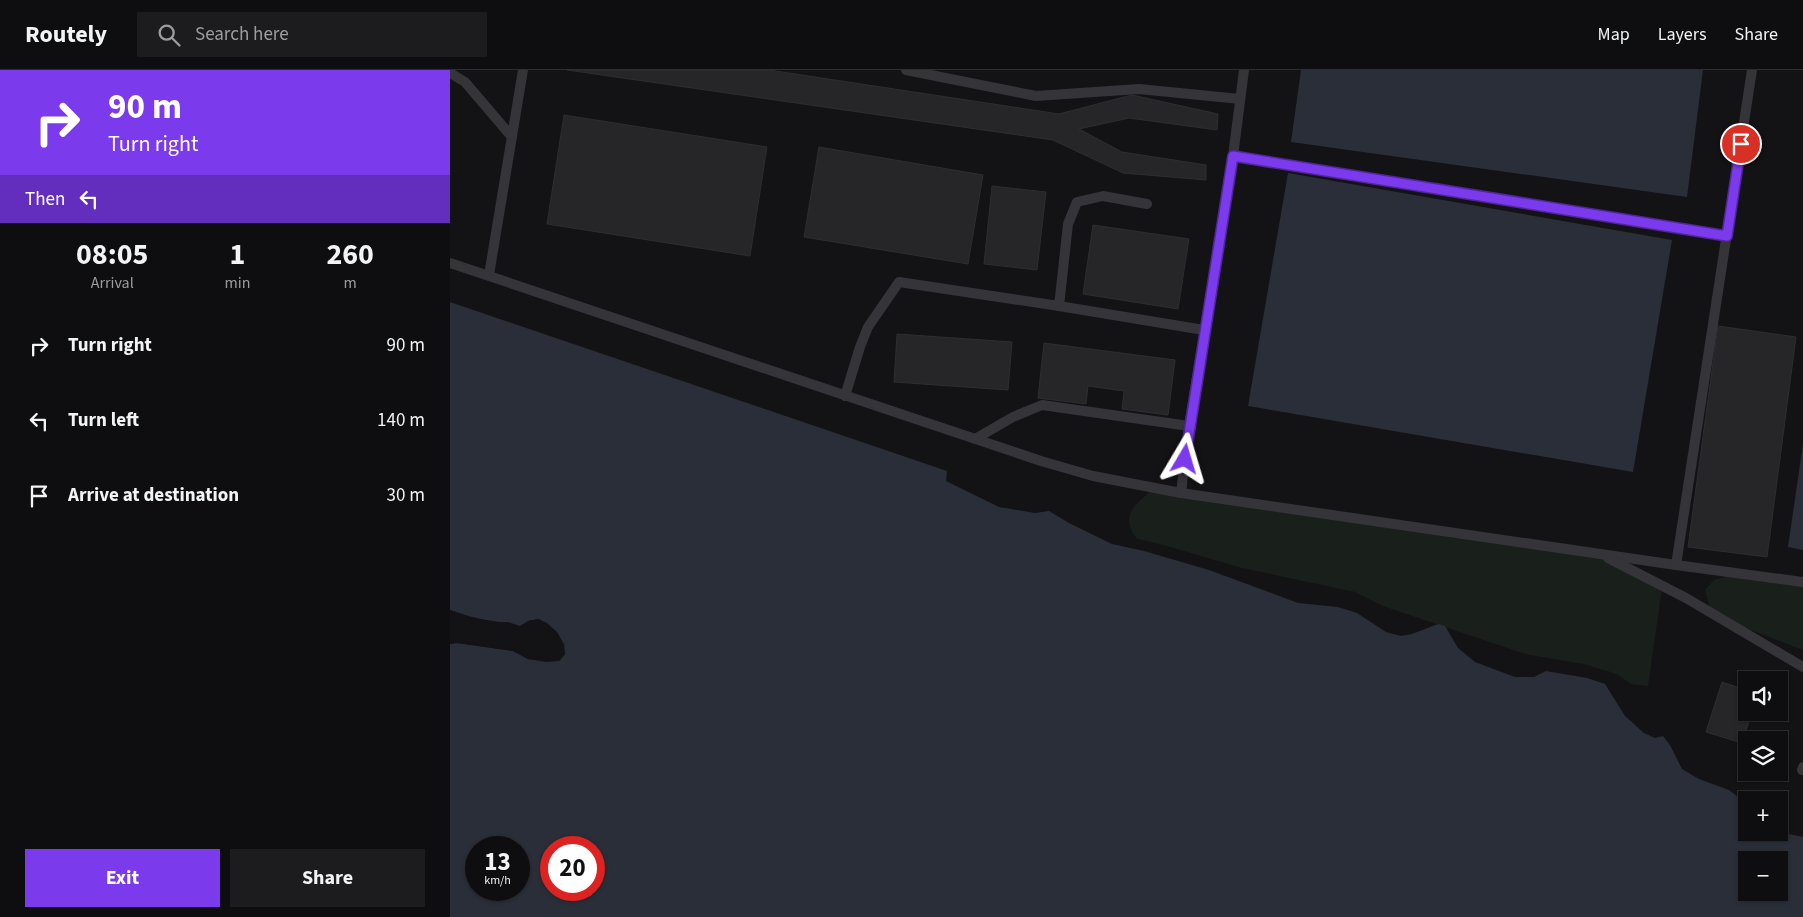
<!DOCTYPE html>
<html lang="en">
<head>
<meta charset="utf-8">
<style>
	body { margin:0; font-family:"Source Sans 3",sans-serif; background:#1c1c1e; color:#f1f3f6; height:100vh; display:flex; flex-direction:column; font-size:19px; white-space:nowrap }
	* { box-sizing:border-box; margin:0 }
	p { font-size:16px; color:#9b9c9f }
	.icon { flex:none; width:28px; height:28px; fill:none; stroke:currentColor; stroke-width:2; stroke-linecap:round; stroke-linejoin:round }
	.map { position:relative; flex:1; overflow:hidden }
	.drawer { display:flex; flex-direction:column; background:#0e0e10; width:450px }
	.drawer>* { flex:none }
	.guide { background:#7c3aed; color:#fff; overflow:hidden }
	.controls { position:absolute; left:1288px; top:601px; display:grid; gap:10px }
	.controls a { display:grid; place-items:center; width:50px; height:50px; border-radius:0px; background:#0e0e10; box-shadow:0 1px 4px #0004,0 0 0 1px #2e2e30; font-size:25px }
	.speed { position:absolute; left:15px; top:766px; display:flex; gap:10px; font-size:25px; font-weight:700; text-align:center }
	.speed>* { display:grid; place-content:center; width:65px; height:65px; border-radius:50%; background:#0e0e10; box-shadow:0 1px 4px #0004,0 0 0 1px #2e2e30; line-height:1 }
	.speed small { font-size:12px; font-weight:400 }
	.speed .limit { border:8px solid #d22; background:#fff; color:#111 }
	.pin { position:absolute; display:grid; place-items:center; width:42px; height:42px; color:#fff; margin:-21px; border:2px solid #fff; border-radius:50%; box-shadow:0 1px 5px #0007 }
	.me { position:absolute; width:55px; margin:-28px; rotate:7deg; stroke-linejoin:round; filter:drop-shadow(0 0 4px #0008) }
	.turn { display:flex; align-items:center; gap:18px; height:105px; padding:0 25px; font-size:22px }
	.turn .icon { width:65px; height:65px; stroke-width:2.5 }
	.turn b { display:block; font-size:35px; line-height:42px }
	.then { display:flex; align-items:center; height:48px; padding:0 25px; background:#0003; gap:10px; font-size:19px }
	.eta { display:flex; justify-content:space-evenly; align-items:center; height:85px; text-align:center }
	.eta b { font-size:30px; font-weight:700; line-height:35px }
	.action { display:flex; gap:10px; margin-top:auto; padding:10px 25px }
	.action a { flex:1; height:58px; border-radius:0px; background:#7c3aed; color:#fff; font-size:20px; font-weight:700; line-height:58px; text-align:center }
	.action a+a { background:#1c1c1e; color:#f1f3f6 }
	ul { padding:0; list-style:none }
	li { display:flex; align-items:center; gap:15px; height:75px; padding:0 25px }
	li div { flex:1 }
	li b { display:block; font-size:19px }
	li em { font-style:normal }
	header { display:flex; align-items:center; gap:30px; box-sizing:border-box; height:70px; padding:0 25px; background:#0e0e10; border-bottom:1px solid #2e2e30 }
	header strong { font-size:24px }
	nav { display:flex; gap:28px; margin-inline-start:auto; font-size:18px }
	.search { width:350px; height:45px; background:#1c1c1e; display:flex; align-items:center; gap:12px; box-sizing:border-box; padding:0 18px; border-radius:0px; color:#9b9c9f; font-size:19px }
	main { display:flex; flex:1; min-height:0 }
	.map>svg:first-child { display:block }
	.green { fill:#191f1b }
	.water { fill:#292e38; fill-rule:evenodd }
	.pier { fill:#131315 }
	.building { fill:#262629; stroke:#2e2d31 }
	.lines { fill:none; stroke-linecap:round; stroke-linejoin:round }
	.lane { stroke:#343439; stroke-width:10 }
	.route-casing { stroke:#51269a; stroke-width:12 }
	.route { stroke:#7c3aed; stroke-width:9 }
</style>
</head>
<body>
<header>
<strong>Routely</strong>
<div class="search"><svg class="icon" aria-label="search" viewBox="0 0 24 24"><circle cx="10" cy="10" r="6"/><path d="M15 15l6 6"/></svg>Search here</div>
<nav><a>Map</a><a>Layers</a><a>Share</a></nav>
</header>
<main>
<section class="drawer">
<div class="guide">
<div class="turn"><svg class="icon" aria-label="right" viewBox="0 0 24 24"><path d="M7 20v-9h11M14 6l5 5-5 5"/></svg><div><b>90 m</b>Turn right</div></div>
<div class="then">Then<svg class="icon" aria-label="left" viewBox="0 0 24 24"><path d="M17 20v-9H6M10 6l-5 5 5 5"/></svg></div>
</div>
<div class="eta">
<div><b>08:05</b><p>Arrival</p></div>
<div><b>1</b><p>min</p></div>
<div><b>260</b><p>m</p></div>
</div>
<ul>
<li><svg class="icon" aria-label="right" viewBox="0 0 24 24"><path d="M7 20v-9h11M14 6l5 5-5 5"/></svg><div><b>Turn right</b></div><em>90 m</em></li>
<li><svg class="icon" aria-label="left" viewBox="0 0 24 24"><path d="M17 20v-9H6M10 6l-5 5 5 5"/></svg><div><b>Turn left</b></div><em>140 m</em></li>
<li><svg class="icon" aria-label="arrive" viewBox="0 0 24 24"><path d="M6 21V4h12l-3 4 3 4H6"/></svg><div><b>Arrive at destination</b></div><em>30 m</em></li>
</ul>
<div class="action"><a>Exit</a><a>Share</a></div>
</section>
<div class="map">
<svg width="1353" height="847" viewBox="0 0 1353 847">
	<rect width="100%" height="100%" fill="#131315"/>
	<g class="green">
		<path d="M701 421 1151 484 1212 518 1198 616 1181 614 1167 604 1133 594 1075 584 933 536 905 522 792 498 710 474 687 469C670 446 683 436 701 421Z"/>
		<polygon points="1290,503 1353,512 1353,580 1270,548 1259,535 1255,520 1264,510"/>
	</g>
	<g class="water">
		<polygon points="851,0 1253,0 1237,127 841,72"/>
		<polygon points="838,103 1222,170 1183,402 798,336"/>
		<path d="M0 232 497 401 496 411 549 437 585 443 599 441 619 453 662 474 694 481 759 500 848 533 888 537 907 543 936 562 951 566 962 564 988 554 995 556 1008 578 1025 592 1065 607H1084L1096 601 1137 608 1155 614 1175 646 1194 663 1205 668 1213 666 1220 675 1232 699 1249 709 1279 720 1296 733V762H1329L1353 767V847H0V574L7 573 63 581 78 589 109 591 115 584 107 562 89 549 78 551 71 557C61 553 53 553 43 551 28 549 14 545 0 540ZM26 778H69V820H26ZM101 778H144V820H101ZM1296 790H1329V822H1296Z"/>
		<polygon points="1353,374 1353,480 1338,477"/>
	</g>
	<polygon class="pier" points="0,540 19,547 45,552 58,552 70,556 78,551 88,549 97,553 107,562 114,574 115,584 109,591 96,592 78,589 63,581 7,573 0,574 0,572 7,570 63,579 79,586 97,589 108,589 113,583 111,575 105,563 96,555 88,552 79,554 70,559 58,555 45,554 18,549 0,543"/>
	<g class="building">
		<polygon points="117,0 319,0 609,44 682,25 768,44 767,60 679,48 629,59 672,82 756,95 756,110 673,103 603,70"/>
		<polygon points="114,45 317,77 300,186 97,154"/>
		<polygon points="369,77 533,105 518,194 354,167"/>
		<polygon points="542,116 596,122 587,200 534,194"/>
		<polygon points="643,155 739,169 728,239 633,224"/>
		<polygon points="1268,256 1346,267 1317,487 1238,477"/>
		<polygon points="447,264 562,272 558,320 444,312"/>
		<polygon points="594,273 725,290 718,345 672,339 674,321 638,316 636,334 588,328"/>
		<polygon points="1272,612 1296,620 1296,642 1302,642 1292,673 1256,662"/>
	</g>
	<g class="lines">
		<g class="lane">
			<polyline points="456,0 586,26 689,19 790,29"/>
			<polyline points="0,3 15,12 62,67"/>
			<polyline points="783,86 1277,166"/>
			<polyline points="0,193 591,391 643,406 731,423 1226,495 1353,512"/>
			<polyline points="39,205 73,0"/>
			<polyline points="609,236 618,154 627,132 653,126 697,134"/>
			<polyline points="395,326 410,277 418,257 449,212 609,236 754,260"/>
			<polyline points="525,369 563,347 592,335 739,356"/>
			<polyline points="731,423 739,356 783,86 794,0"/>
			<polyline points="1158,488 1236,528 1353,597"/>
			<polyline points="1226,495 1302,0"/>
			<polyline points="1352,700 1353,697"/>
		</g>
	</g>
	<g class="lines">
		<g class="route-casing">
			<polyline id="route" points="735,389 783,86 1277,166 1291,74"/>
		</g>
		<use href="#route" class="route"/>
	</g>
</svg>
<div class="controls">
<a><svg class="icon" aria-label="sound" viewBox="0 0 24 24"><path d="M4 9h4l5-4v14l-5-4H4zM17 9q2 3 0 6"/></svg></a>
<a><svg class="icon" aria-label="layers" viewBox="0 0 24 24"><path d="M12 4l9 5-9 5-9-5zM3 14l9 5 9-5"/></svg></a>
<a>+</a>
<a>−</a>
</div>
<div class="speed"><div>13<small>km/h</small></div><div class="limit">20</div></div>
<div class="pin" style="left:1291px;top:74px;background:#d93025"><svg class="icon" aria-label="arrive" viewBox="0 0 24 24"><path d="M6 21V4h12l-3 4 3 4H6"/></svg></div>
<svg class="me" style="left:735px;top:389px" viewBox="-20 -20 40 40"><path d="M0-17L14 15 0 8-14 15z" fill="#7c3aed" stroke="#fff" stroke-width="4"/></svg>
</div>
</main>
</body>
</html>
